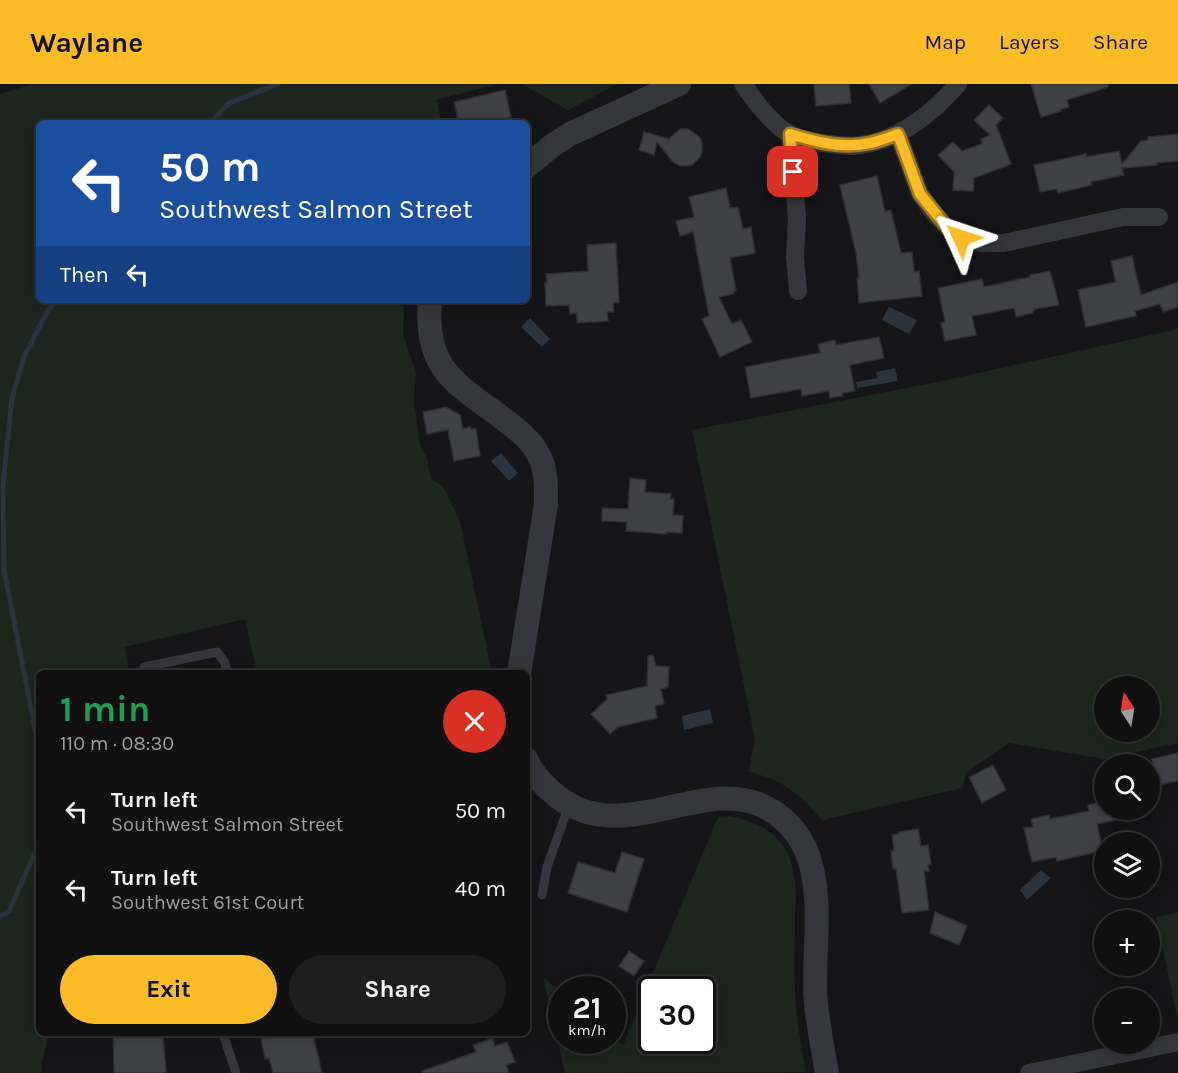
<!DOCTYPE html>
<html lang="en">
<head>
<meta charset="utf-8">
<style>
	body { margin:0; font-family:Karla,sans-serif; background:#1e1e1f; color:#f1f3f6; height:100vh; display:flex; flex-direction:column; font-size:22px; white-space:nowrap }
	* { box-sizing:border-box; margin:0 }
	p { font-size:20px; color:#9c9d9f }
	.icon { flex:none; width:33px; height:33px; fill:none; stroke:currentColor; stroke-width:2; stroke-linecap:round; stroke-linejoin:round }
	.map { position:relative; flex:1; overflow:hidden }
	.drawer { position:absolute; left:36px; top:586px; width:494px; height:366px; display:flex; flex-direction:column; background:#101011; border-radius:9px; box-shadow:0 3px 15px #0003,0 0 0 2px #303031 }
	.drawer>* { flex:none }
	.hud { position:absolute; left:36px; top:36px; width:494px; height:183px; border-radius:9px; box-shadow:0 3px 15px #0003,0 0 0 2px #303031; background:#1a4fa0; color:#fff; overflow:hidden }
	.needle { width:39px; rotate:348deg }
	.fabs { position:absolute; left:1094px; top:592px; display:grid; gap:12px }
	.fabs a { display:grid; place-items:center; width:66px; height:66px; border-radius:50%; background:#101011; box-shadow:0 3px 15px #0003,0 0 0 2px #303031; font-size:30px }
	.speed { position:absolute; left:548px; top:892px; display:flex; gap:12px; font-size:30px; font-weight:700; text-align:center }
	.speed>* { display:grid; place-content:center; width:78px; height:78px; border-radius:50%; background:#101011; box-shadow:0 3px 15px #0003,0 0 0 2px #303031; line-height:1 }
	.speed small { font-size:15px; font-weight:400 }
	.speed .limit { border:3px solid #111; border-radius:9px; background:#fff; color:#111 }
	.pin { position:absolute; display:grid; place-items:center; width:51px; height:51px; color:#fff; margin:-26px; border-radius:12px; box-shadow:0 3px 9px #0006 }
	.me { position:absolute; width:66px; margin:-33px; rotate:312deg; stroke-linejoin:round; filter:drop-shadow(0 0 4px #0008) }
	.turn { display:flex; align-items:center; gap:21px; height:126px; padding:0 24px; font-size:27px }
	.turn .icon { width:78px; height:78px; stroke-width:2.5 }
	.turn b { display:block; font-size:42px; line-height:51px }
	.then { display:flex; align-items:center; height:57px; padding:0 24px; background:#0003; gap:12px; font-size:22px }
	.round { display:grid; place-items:center; flex:none; width:63px; height:63px; border-radius:32px; background:#1e1e1f }
	.summary { display:flex; align-items:center; justify-content:space-between; height:102px; padding:0 24px }
	h1 { font-size:36px; font-weight:700; line-height:45px; color:#1e9e55 }
	.cta { display:flex; gap:12px; margin-top:auto; padding:12px 24px }
	.cta a { flex:1; height:69px; border-radius:36px; background:#fcbc27; color:#111; font-size:24px; font-weight:700; line-height:69px; text-align:center }
	.cta a+a { background:#1e1e1f; color:#f1f3f6 }
	ul { padding:0; list-style:none }
	li { display:flex; align-items:center; gap:18px; height:78px; padding:0 24px }
	li div { flex:1 }
	li b { display:block; font-size:22px }
	li em { font-style:normal }
	header { display:flex; align-items:center; gap:36px; box-sizing:border-box; height:84px; padding:0 30px; background:#fcbc27; color:#111 }
	header strong { font-size:28px }
	nav { display:flex; gap:33px; margin-inline-start:auto; font-size:21px }
	.map>svg:first-child { display:block }
	.green { fill:#1c251e; fill-rule:evenodd }
	.water { fill:#2a333b }
	.lines { fill:none; stroke-linecap:round; stroke-linejoin:round }
	.stream { stroke:#2a333b; stroke-width:5 }
	.building { fill:#3f4044; stroke:#2f2f33; stroke-width:1.5 }
	.service { stroke:#35363c; stroke-width:9 }
	.minor { stroke:#35363c; stroke-width:18 }
	.tertiary { stroke:#35363c; stroke-width:24 }
	.route-casing { stroke:#a47a19; stroke-width:15 }
	.route { stroke:#fcbc27; stroke-width:10 }
</style>
</head>
<body>
<header>
<strong>Waylane</strong>
<nav><a>Map</a><a>Layers</a><a>Share</a></nav>
</header>
<div class="map">
<svg width="1178" height="989" viewBox="0 0 1178 989">
	<rect width="100%" height="100%" fill="#151517"/>
	<g class="green">
		<polygon points="33,0 498,0 436,16 442,39 39,39 39,216 404,216 403,249 407,263 416,288 414,317 420,361 427,374 431,395 443,402 460,437 492,589 257,589 245,535 125,563 129,589 39,590 39,950 49,950 41,982 42,989 0,989 0,10"/>
		<polygon points="522,0 618,0 568,26"/>
		<path d="M1178 245V659L1104 675 1009 659 966 689 963 704 827 735 822 737C803 712 780 694 748 688L755 656 692 346 942 297ZM1104 603H1149V648H1104Z"/>
		<path d="M728 732C762 737 789 755 794 791 797 805 795 819 795 832 795 857 794 882 795 906 796 934 801 961 806 988L565 989 543 893 561 908V957H612V953L623 961 718 733ZM651 906H702V957H651Z"/>
		<polygon points="1178,829 1178,932 1177,932 1156,833"/>
	</g>
	<g class="water">
		<polygon points="889,223 917,236 909,250 882,236"/>
		<polygon points="530,234 550,255 542,263 521,243"/>
		<polygon points="895,284 898,297 857,304 856,298 877,294 876,288"/>
		<polygon points="501,369 518,389 509,397 491,377"/>
		<polygon points="710,625 713,639 684,646 682,632"/>
		<polygon points="1041,786 1051,794 1027,816 1020,806"/>
	</g>
	<g class="lines">
		<g class="stream">
			<polyline points="210,39 229,19 278,0"/>
			<polyline points="39,665 4,486 3,401 12,314 24,273 47,228 56,216"/>
			<polyline points="0,832 9,827 36,766 39,710"/>
		</g>
	</g>
	<g class="building">
		<polygon points="814,0 849,0 851,19 816,22"/>
		<polygon points="869,0 912,0 880,19"/>
		<polygon points="1031,0 1108,0 1108,3 1067,16 1069,23 1061,25 1061,27 1041,33"/>
		<polygon points="505,6 511,33 486,39 459,39 454,18"/>
		<polygon points="989,21 1003,34 996,41 1011,80 974,94 973,107 953,106 954,88 938,71 953,58 962,67 982,60 981,55 990,51 974,36"/>
		<polygon points="681,45 688,45 696,50 700,54 702,59 702,68 700,73 692,81 686,82 680,82 673,78 657,58 654,71 639,66 644,48 669,55 674,50"/>
		<polygon points="1178,50 1178,77 1157,79 1157,81 1122,84 1124,91 1091,98 1092,101 1058,109 1057,105 1040,108 1034,81 1086,70 1086,73 1119,67 1122,80 1141,57 1148,56 1148,53"/>
		<polygon points="877,92 885,127 891,126 901,169 912,168 914,188 919,187 922,212 859,219 857,194 859,194 856,169 840,101"/>
		<polygon points="726,104 730,124 738,123 743,145 751,143 755,169 730,174 736,207 733,208 733,210 719,213 732,240 741,236 752,258 720,273 702,235 709,232 693,148 680,152 676,137 694,133 689,113"/>
		<polygon points="616,159 619,218 613,219 614,228 607,228 608,237 577,239 577,229 570,230 569,221 546,222 545,199 547,199 546,190 588,187 587,161"/>
		<polygon points="1132,172 1141,211 1178,198 1178,223 1163,228 1160,220 1135,227 1136,232 1086,243 1078,206 1116,198 1111,177"/>
		<polygon points="1050,187 1059,221 1035,225 1032,229 1016,233 1014,224 972,232 976,251 945,257 941,239 945,238 938,204 982,195 984,203 1030,193 1030,191"/>
		<polygon points="879,253 884,274 850,281 855,307 842,309 843,312 830,314 829,307 802,312 801,305 751,314 745,283 820,269 818,260 835,256 836,261"/>
		<polygon points="446,323 460,331 463,345 470,343 471,345 476,345 480,372 454,377 448,346 427,350 423,328"/>
		<polygon points="630,394 646,396 645,408 671,410 670,415 674,415 673,431 683,432 682,449 667,448 667,450 626,447 627,438 602,437 602,424 628,425"/>
		<polygon points="653,571 656,582 669,583 668,603 661,605 664,620 655,622 657,634 618,643 610,650 591,630 607,615 606,611 647,602 648,572"/>
		<polygon points="1178,669 1178,697 1157,701 1152,675"/>
		<polygon points="993,681 1006,706 982,719 969,693"/>
		<polygon points="1104,717 1104,726 1133,726 1133,732 1097,740 1102,762 1100,763 1101,767 1057,777 1056,773 1032,778 1024,744 1033,743 1031,735 1049,731 1050,735 1089,727 1088,721"/>
		<polygon points="918,745 921,762 928,761 931,780 928,780 929,787 924,787 929,826 902,829 896,785 893,785 891,767 894,767 892,751 899,750 899,748"/>
		<polygon points="622,768 644,775 627,828 568,809 578,778 615,789"/>
		<polygon points="935,828 967,842 959,861 930,849"/>
		<polygon points="629,867 644,877 634,892 619,882"/>
		<polygon points="113,950 163,950 166,989 114,989"/>
		<polygon points="264,950 313,950 322,989 273,989 269,974 265,975 261,955 265,954"/>
		<polygon points="493,954 495,962 507,958 515,978 506,981 509,989 423,989 422,987 476,968 473,961"/>
	</g>
	<g class="lines">
		<g class="service">
			<polyline points="144,583 217,568 225,579 227,590"/>
			<polyline points="542,811 547,783 569,721"/>
			<polyline points="223,950 236,989"/>
		</g>
		<g class="minor">
			<path d="M743 0C754 16 773 42 790 50 799 55 812 57 821 59 832 60 843 62 853 62 896 59 931 31 958 0"/>
			<polyline points="790,50 797,134 795,173 798,207"/>
			<polyline points="898,50 920,110 933,128 945,141 961,154 982,159 1004,159 1123,133 1159,133"/>
			<polyline points="1029,989 1178,958"/>
		</g>
		<g class="tertiary">
			<polyline points="526,83 553,61 570,50 679,0"/>
			<path d="M430 216C424 287 456 299 506 337 518 346 531 356 538 370 547 385 546 403 546 420L519 590"/>
			<path d="M526 675C533 691 545 703 558 713 623 764 702 691 765 723 833 757 814 842 815 904 816 932 822 961 827 989"/>
		</g>
	</g>
	<g class="lines">
		<g class="route-casing">
			<path id="route" d="M793 88 790 50C816 58 843 65 870 59 880 57 889 53 898 50L920 110 945 141 961 154"/>
		</g>
		<use href="#route" class="route"/>
	</g>
</svg>
<div class="fabs">
<a><svg class="needle" viewBox="-14 -14 28 28"><path d="M0-13l5 13h-10z" fill="#e53935"/><path d="M0 13l5-13h-10z" fill="#9c9d9f"/></svg></a>
<a><svg class="icon" aria-label="search" viewBox="0 0 24 24"><circle cx="10" cy="10" r="6"/><path d="M15 15l6 6"/></svg></a>
<a><svg class="icon" aria-label="layers" viewBox="0 0 24 24"><path d="M12 4l9 5-9 5-9-5zM3 14l9 5 9-5"/></svg></a>
<a>+</a>
<a>−</a>
</div>
<div class="speed"><div>21<small>km/h</small></div><div class="limit">30</div></div>
<div class="pin" style="left:793px;top:88px;background:#d93025"><svg class="icon" aria-label="arrive" viewBox="0 0 24 24"><path d="M6 21V4h12l-3 4 3 4H6"/></svg></div>
<svg class="me" style="left:961px;top:154px" viewBox="-20 -20 40 40"><path d="M0-17L14 15 0 8-14 15z" fill="#fcbc27" stroke="#fff" stroke-width="4"/></svg>
<div class="hud">
<div class="turn"><svg class="icon" aria-label="left" viewBox="0 0 24 24"><path d="M17 20v-9H6M10 6l-5 5 5 5"/></svg><div><b>50 m</b>Southwest Salmon Street</div></div>
<div class="then">Then<svg class="icon" aria-label="left" viewBox="0 0 24 24"><path d="M17 20v-9H6M10 6l-5 5 5 5"/></svg></div>
</div>
<section class="drawer">
<div class="summary"><div><h1>1 min</h1><p>110 m · 08:30</p></div><a class="round" style="background:#d93025;color:#fff"><svg class="icon" aria-label="close" viewBox="0 0 24 24"><path d="M6 6l12 12M18 6L6 18"/></svg></a></div>
<ul>
<li><svg class="icon" aria-label="left" viewBox="0 0 24 24"><path d="M17 20v-9H6M10 6l-5 5 5 5"/></svg><div><b>Turn left</b><p>Southwest Salmon Street</p></div><em>50 m</em></li>
<li><svg class="icon" aria-label="left" viewBox="0 0 24 24"><path d="M17 20v-9H6M10 6l-5 5 5 5"/></svg><div><b>Turn left</b><p>Southwest 61st Court</p></div><em>40 m</em></li>
</ul>
<div class="cta"><a>Exit</a><a>Share</a></div>
</section>
</div>
</body>
</html>
